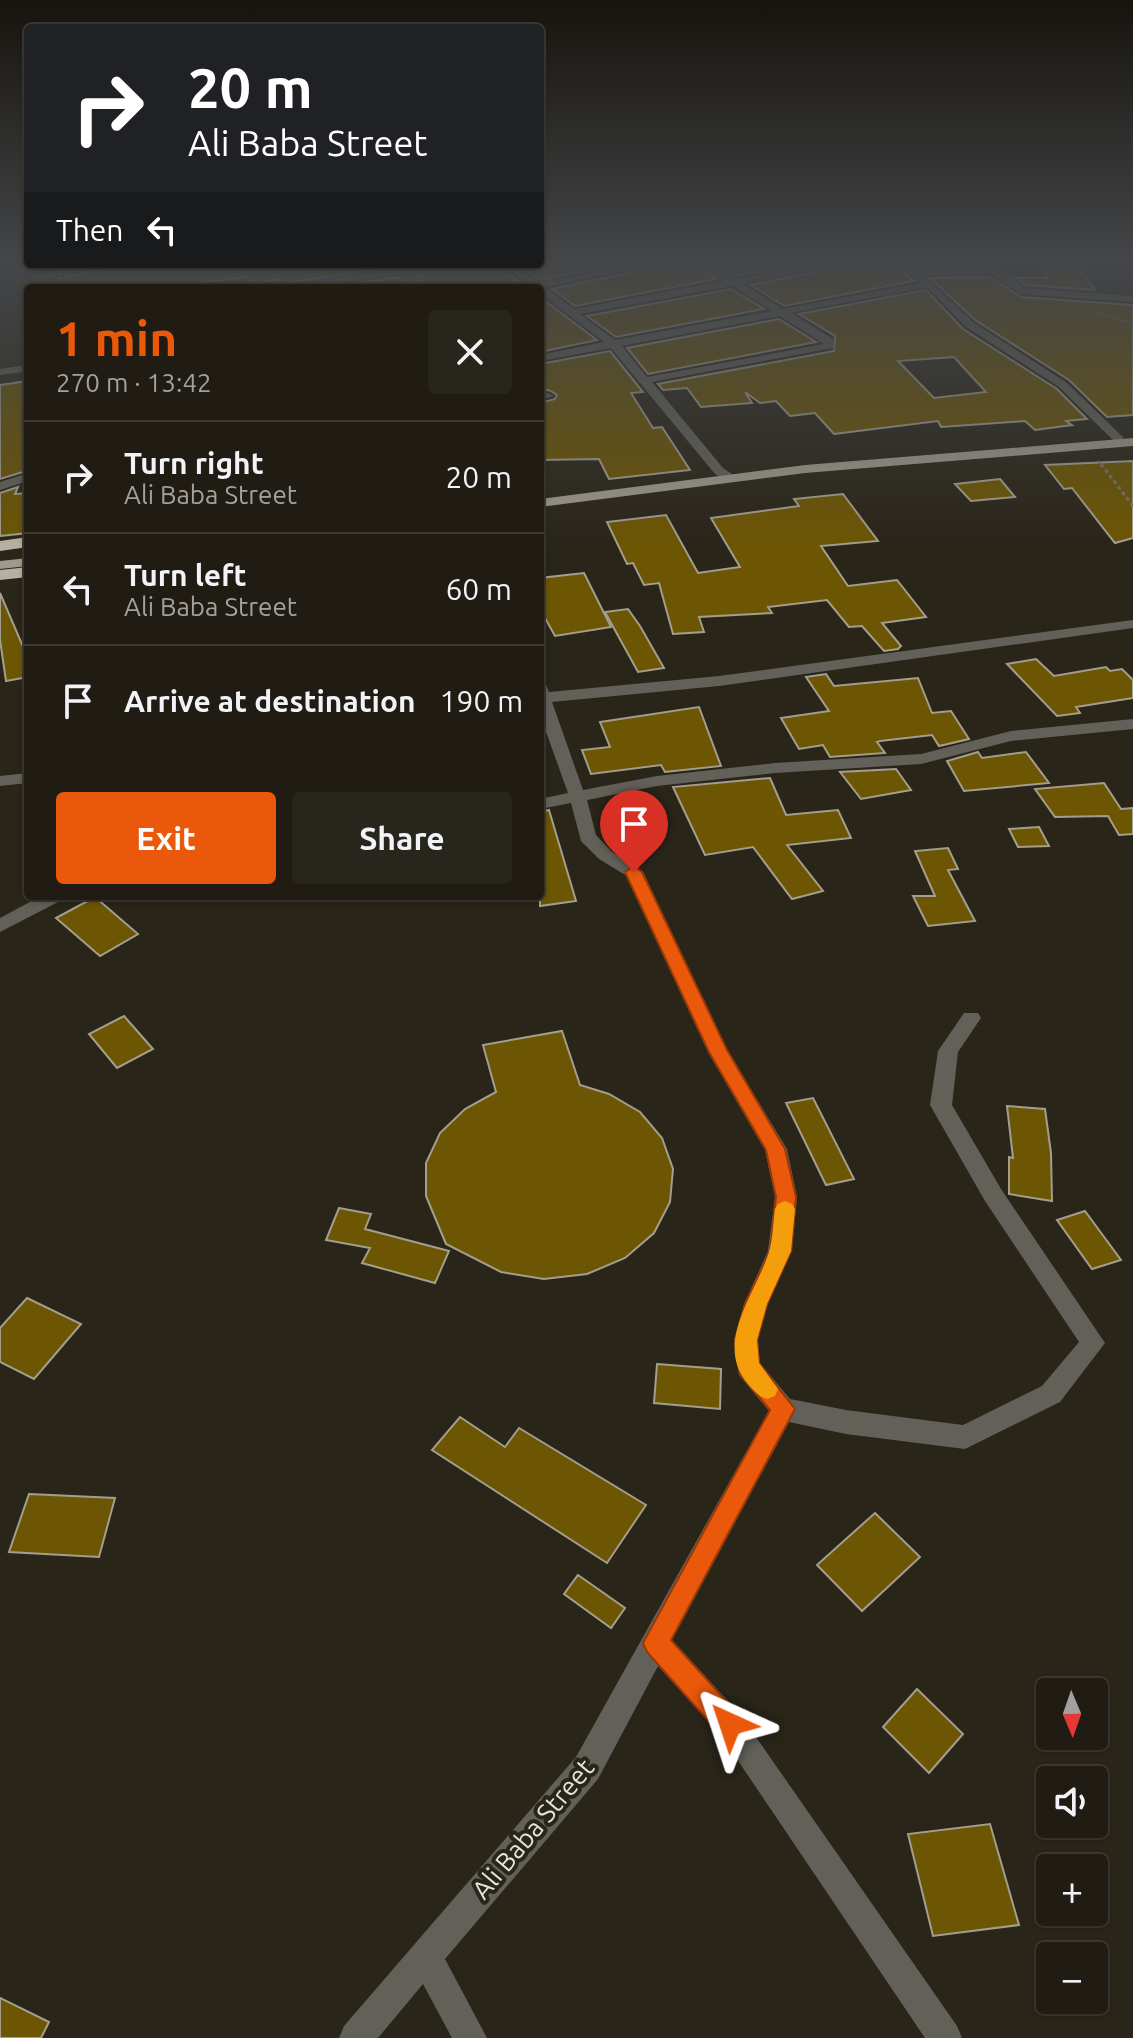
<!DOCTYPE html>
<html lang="en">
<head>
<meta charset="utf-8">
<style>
	body { margin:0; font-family:Ubuntu,sans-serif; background:#28251c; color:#f1f3f6; height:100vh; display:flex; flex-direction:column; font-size:30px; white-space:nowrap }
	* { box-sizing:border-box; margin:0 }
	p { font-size:26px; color:#a2a1a0 }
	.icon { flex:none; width:44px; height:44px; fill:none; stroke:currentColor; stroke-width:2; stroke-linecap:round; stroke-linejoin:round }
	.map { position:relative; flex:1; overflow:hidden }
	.panel { position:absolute; left:24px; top:284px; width:520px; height:616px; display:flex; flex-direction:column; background:#201c13; border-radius:8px; box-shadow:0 2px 6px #0004,0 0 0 2px #3d3a33 }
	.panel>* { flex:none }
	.hud { position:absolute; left:24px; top:24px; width:520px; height:244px; border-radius:8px; box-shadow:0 2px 6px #0004,0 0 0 2px #3d3a33; background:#202124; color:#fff; overflow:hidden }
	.needle { width:52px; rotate:178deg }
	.tools { position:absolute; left:1036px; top:1678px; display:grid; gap:16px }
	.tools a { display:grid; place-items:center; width:72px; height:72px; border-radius:8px; background:#201c13; box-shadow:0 2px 6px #0004,0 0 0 2px #3d3a33; font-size:40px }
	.pin { position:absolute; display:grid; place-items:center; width:68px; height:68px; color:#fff; margin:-82px -34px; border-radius:50% 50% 50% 0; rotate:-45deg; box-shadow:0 0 8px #0007 }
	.pin .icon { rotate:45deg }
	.me { position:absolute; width:88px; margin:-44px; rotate:318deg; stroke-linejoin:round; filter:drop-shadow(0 0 6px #0008) }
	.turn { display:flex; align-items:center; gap:28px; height:168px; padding:0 32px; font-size:36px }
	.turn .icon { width:104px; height:104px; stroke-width:2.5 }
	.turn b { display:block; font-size:56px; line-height:68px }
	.then { display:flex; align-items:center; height:76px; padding:0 32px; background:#0003; gap:16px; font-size:30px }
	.round { display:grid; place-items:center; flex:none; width:84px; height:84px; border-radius:8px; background:#28251c }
	.head { display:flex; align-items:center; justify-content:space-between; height:136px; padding:0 32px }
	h1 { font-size:48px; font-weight:700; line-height:60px; color:#ea580c }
	.primary-button { display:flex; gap:16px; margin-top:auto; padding:16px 32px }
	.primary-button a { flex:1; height:92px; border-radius:8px; background:#ea580c; color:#fff; font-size:32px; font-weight:700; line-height:92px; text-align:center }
	.primary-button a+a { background:#28251c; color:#f1f3f6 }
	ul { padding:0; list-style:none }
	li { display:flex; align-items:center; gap:24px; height:112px; padding:0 32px; border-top:2px solid #3d3a33 }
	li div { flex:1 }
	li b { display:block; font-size:30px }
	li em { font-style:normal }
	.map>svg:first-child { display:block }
	.building { fill:#6c5503; stroke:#a39e8e; stroke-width:2; fill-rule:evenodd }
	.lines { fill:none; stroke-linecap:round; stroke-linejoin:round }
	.path-far1 { stroke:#777268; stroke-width:2; stroke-dasharray:3 2; stroke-linecap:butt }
	.path { stroke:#777268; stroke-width:3; stroke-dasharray:4 3; stroke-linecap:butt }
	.street { fill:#626059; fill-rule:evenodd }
	.primary { fill:#9e998c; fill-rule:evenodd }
	.highway { fill:#b6b0a0; fill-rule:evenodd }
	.route { fill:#ea580c; stroke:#983908; stroke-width:2 }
	.slow { fill:#f59e0b }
	.labels { text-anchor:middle; stroke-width:8; stroke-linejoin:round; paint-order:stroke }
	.near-street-label { font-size:26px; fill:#e6e3db; stroke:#2a2519 }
</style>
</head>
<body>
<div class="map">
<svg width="1133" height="2038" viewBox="0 0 1133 2038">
	<rect width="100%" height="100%" fill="#2a2519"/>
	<g class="building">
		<polygon points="544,261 636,261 540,280 520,265"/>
		<polygon points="673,261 690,261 716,279 575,306 552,289 671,264"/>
		<polygon points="711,261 819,261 736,276"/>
		<polygon points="858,261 888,261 914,281 784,306 751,285 856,264"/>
		<polygon points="1038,261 1074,261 1095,290 1025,285 1017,278 1048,278"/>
		<polygon points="122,264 385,264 387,267 282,284 282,279 252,284 246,277 197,283 201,288 63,288 59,278"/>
		<polygon points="404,264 496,264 528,288 429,288"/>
		<polygon points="398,277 410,288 324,288"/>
		<polygon points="985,277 993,279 1021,297 1133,305 1133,415 1107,417 1069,380 975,320 930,278"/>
		<polygon points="731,289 764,309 616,337 587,316"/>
		<path d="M926 290 963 329 1057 389 1087 419 1066 421 1072 425 1035 430 1025 421 941 427 938 421 834 434 815 413 790 416 776 401 760 403 745 392 752 403 701 407 687 388 663 390 658 384 834 351 835 336 799 314ZM954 357 986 392 934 398 898 361Z"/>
		<polygon points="540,297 597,340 540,352"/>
		<polygon points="779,319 816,342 648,374 627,348"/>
		<polygon points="610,351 643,392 631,393 653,428 662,427 690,470 609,479 599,459 540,460 540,403 555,399 557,395 549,390 540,391 540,364"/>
		<polygon points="28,381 28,465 26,471 0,479 0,385"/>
		<polygon points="1133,461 1133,538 1115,543 1072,488 1064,489 1045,465"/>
		<polygon points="1000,479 1015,497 971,501 955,484"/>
		<polygon points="18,487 15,494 28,493 28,533 0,536 0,493"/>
		<polygon points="843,494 878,541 821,546 848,586 897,580 926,617 882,623 901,646 898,649 884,651 862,626 849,627 827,600 768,607 772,613 699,617 704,632 673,634 659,583 644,585 633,563 627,564 607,522 666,515 698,573 740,567 711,518 799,506 794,499"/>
		<polygon points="584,573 611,627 555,636 540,609 540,578"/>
		<polygon points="0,593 24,649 28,648 28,677 6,681 0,640"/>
		<polygon points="628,609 640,626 664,668 638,672 605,612"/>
		<polygon points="1036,659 1054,676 1106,667 1110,671 1122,669 1133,680 1133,698 1076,707 1080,713 1057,716 1007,664"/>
		<polygon points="826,674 834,686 918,678 932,713 951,711 969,739 939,746 932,735 880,741 877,742 885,753 830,757 823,745 799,749 781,718 829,711 806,677"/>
		<polygon points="699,707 721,766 665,772 661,765 591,774 582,750 610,747 600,722"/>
		<polygon points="978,752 982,758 1026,752 1049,783 964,791 947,761"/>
		<polygon points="896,769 911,790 861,799 840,772"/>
		<polygon points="770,778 786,815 838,810 851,838 787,845 823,891 792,899 753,847 705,855 673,787"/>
		<polygon points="1104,783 1121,809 1133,808 1133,834 1119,835 1108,816 1055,817 1035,789"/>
		<polygon points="549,810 576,901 540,906 540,812"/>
		<polygon points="1039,827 1049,846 1018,847 1009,829"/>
		<polygon points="948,848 958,869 948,870 975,921 928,926 913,896 935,896 915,851"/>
		<polygon points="95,897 138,934 100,956 56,918"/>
		<polygon points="124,1016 153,1049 117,1068 89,1034"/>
		<polygon points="562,1031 580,1085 609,1094 640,1112 662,1138 673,1169 670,1202 654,1233 625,1258 587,1274 544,1279 501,1272 446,1244 426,1196 426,1163 440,1133 465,1109 496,1092 483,1045"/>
		<polygon points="813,1098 854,1179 826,1185 786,1103"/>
		<polygon points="1007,1106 1045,1109 1051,1153 1052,1201 1009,1194 1009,1157 1013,1158"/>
		<polygon points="339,1208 371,1214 365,1229 449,1251 435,1283 362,1263 370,1248 326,1240"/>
		<polygon points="1085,1211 1121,1260 1092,1269 1057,1220"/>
		<polygon points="27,1298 81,1324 34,1379 0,1362 0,1328"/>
		<polygon points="657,1364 721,1369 720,1409 654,1403"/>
		<polygon points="460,1417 505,1447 519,1428 646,1505 607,1563 432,1450"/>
		<polygon points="29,1494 115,1498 99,1557 9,1552"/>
		<polygon points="875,1513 920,1557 862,1611 817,1565"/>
		<polygon points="578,1575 625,1608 611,1628 564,1594"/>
		<polygon points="917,1689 963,1734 929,1773 883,1727"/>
		<polygon points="990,1824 1019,1925 933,1936 908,1834"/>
		<polygon points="0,1998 49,2022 41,2038 0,2038"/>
	</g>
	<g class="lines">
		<g class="path-far1">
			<polyline points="478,286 481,288"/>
			<polyline points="1097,313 1133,323"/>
			<polyline points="540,331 551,342"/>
			<polyline points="1098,461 1102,466"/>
		</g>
		<polyline class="path" points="1101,464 1133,506"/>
		<g class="street">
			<path d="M651 261H670L545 287 574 309 724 281 693 261H705L735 279 835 261H855L743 284 783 309 921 283 894 261H905L916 269 992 268 1008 274 1024 288 1133 296V302L1021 294 991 274 923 275 973 322 1067 383 1124 438 1114 441 1059 387 965 326 927 287 791 313 833 339V348L652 382 723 468 738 478 727 481 715 474 611 348 540 361V355L604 342 540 293V288H533L503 264H514L539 283ZM732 286 772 311 615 340 580 314ZM780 316 824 344 647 377 622 346Z"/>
			<polygon points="95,264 119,264 36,279 31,276"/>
			<polygon points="388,264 399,264 426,288 415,288 399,274 303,288 276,288 393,269"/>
			<polygon points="28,365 28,371 0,375 0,369"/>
			<polygon points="540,394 548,393 554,396 540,400"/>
			<polygon points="28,473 28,481 0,490 0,482"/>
			<polygon points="1133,620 1133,628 719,686 552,702 583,790 657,776 775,763 921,754 1011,731 1133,719 1133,729 1011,741 921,764 775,773 657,786 587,800 596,835 611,851 643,872 727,1050 787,1149 797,1197 792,1251 768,1304 758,1340 760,1363 790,1399 846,1410 963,1425 1042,1386 1079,1342 985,1201 930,1105 938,1051 964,1013 978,1013 981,1018 958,1052 952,1105 1001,1189 1105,1343 1060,1402 965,1449 846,1434 789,1422 672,1640 740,1714 957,2026 962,2038 925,2038 720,1734 658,1666 598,1779 445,1959 487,2038 452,2038 423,1984 378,2038 339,2038 344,2026 576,1757 769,1411 739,1375 734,1340 744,1304 768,1251 775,1197 765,1150 708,1052 627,876 599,859 581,841 571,803 540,809 540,799 568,793 540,715 540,683 546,685 549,692 719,676"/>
			<polygon points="28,773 28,783 0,786 0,776"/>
			<polygon points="41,896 65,896 62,900 0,932 0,918"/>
		</g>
		<g class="primary">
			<polygon points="1133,438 1133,446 805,473 540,507 540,499 805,465"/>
			<polygon points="28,558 28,566 0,569 0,561"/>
		</g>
		<g class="highway">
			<polygon points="28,537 28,547 0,551 0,541"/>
			<polygon points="28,567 28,577 0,580 0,570"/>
		</g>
	</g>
	<linearGradient id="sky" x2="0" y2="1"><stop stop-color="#17140e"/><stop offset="0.48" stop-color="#444649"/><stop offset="1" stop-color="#444649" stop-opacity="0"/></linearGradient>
	<rect width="1133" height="546" fill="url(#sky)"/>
	<polygon class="route" points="634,866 642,872 727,1050 785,1149 796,1197 791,1251 767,1304 757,1340 759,1363 795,1409 671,1640 739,1715 743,1724 739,1734 730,1738 720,1734 647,1652 643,1643 770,1410 740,1374 735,1340 745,1304 770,1251 776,1197 766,1150 709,1052 625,872"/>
	<path class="slow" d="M785 1201 792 1204 795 1209 791 1251 767 1304 757 1340 759 1363 778 1389 775 1396 767 1399C758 1396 754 1391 748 1384 713 1343 756 1294 769 1252 773 1239 773 1223 775 1209L778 1204Z"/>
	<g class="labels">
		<g class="near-street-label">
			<text transform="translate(533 1829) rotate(-50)" y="9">Ali Baba Street</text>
		</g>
	</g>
</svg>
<div class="tools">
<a><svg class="needle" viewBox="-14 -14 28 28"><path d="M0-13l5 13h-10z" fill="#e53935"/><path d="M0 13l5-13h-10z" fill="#a2a1a0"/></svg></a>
<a><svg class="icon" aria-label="sound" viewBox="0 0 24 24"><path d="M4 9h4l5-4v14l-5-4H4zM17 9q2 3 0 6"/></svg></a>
<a>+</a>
<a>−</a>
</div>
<div class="pin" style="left:634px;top:872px;background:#d93025"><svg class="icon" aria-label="arrive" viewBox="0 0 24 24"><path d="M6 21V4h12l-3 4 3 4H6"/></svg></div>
<svg class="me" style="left:730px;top:1724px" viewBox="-20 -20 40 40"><path d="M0-17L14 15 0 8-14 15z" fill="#ea580c" stroke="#fff" stroke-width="4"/></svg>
<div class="hud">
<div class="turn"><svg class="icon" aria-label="right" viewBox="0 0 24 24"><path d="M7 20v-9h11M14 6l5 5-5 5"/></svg><div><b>20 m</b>Ali Baba Street</div></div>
<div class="then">Then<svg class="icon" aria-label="left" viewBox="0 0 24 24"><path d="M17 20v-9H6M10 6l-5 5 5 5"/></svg></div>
</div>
<section class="panel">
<div class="head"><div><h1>1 min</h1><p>270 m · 13:42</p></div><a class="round"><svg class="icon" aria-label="close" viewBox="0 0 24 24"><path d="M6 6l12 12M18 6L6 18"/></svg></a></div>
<ul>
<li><svg class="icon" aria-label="right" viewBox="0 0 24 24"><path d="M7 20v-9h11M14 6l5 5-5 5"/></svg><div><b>Turn right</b><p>Ali Baba Street</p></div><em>20 m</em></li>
<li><svg class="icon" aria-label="left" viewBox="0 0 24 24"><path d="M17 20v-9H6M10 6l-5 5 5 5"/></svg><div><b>Turn left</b><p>Ali Baba Street</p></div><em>60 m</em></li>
<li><svg class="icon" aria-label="arrive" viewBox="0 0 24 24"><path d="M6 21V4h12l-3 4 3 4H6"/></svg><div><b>Arrive at destination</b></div><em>190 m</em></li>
</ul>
<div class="primary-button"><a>Exit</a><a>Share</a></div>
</section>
</div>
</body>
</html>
